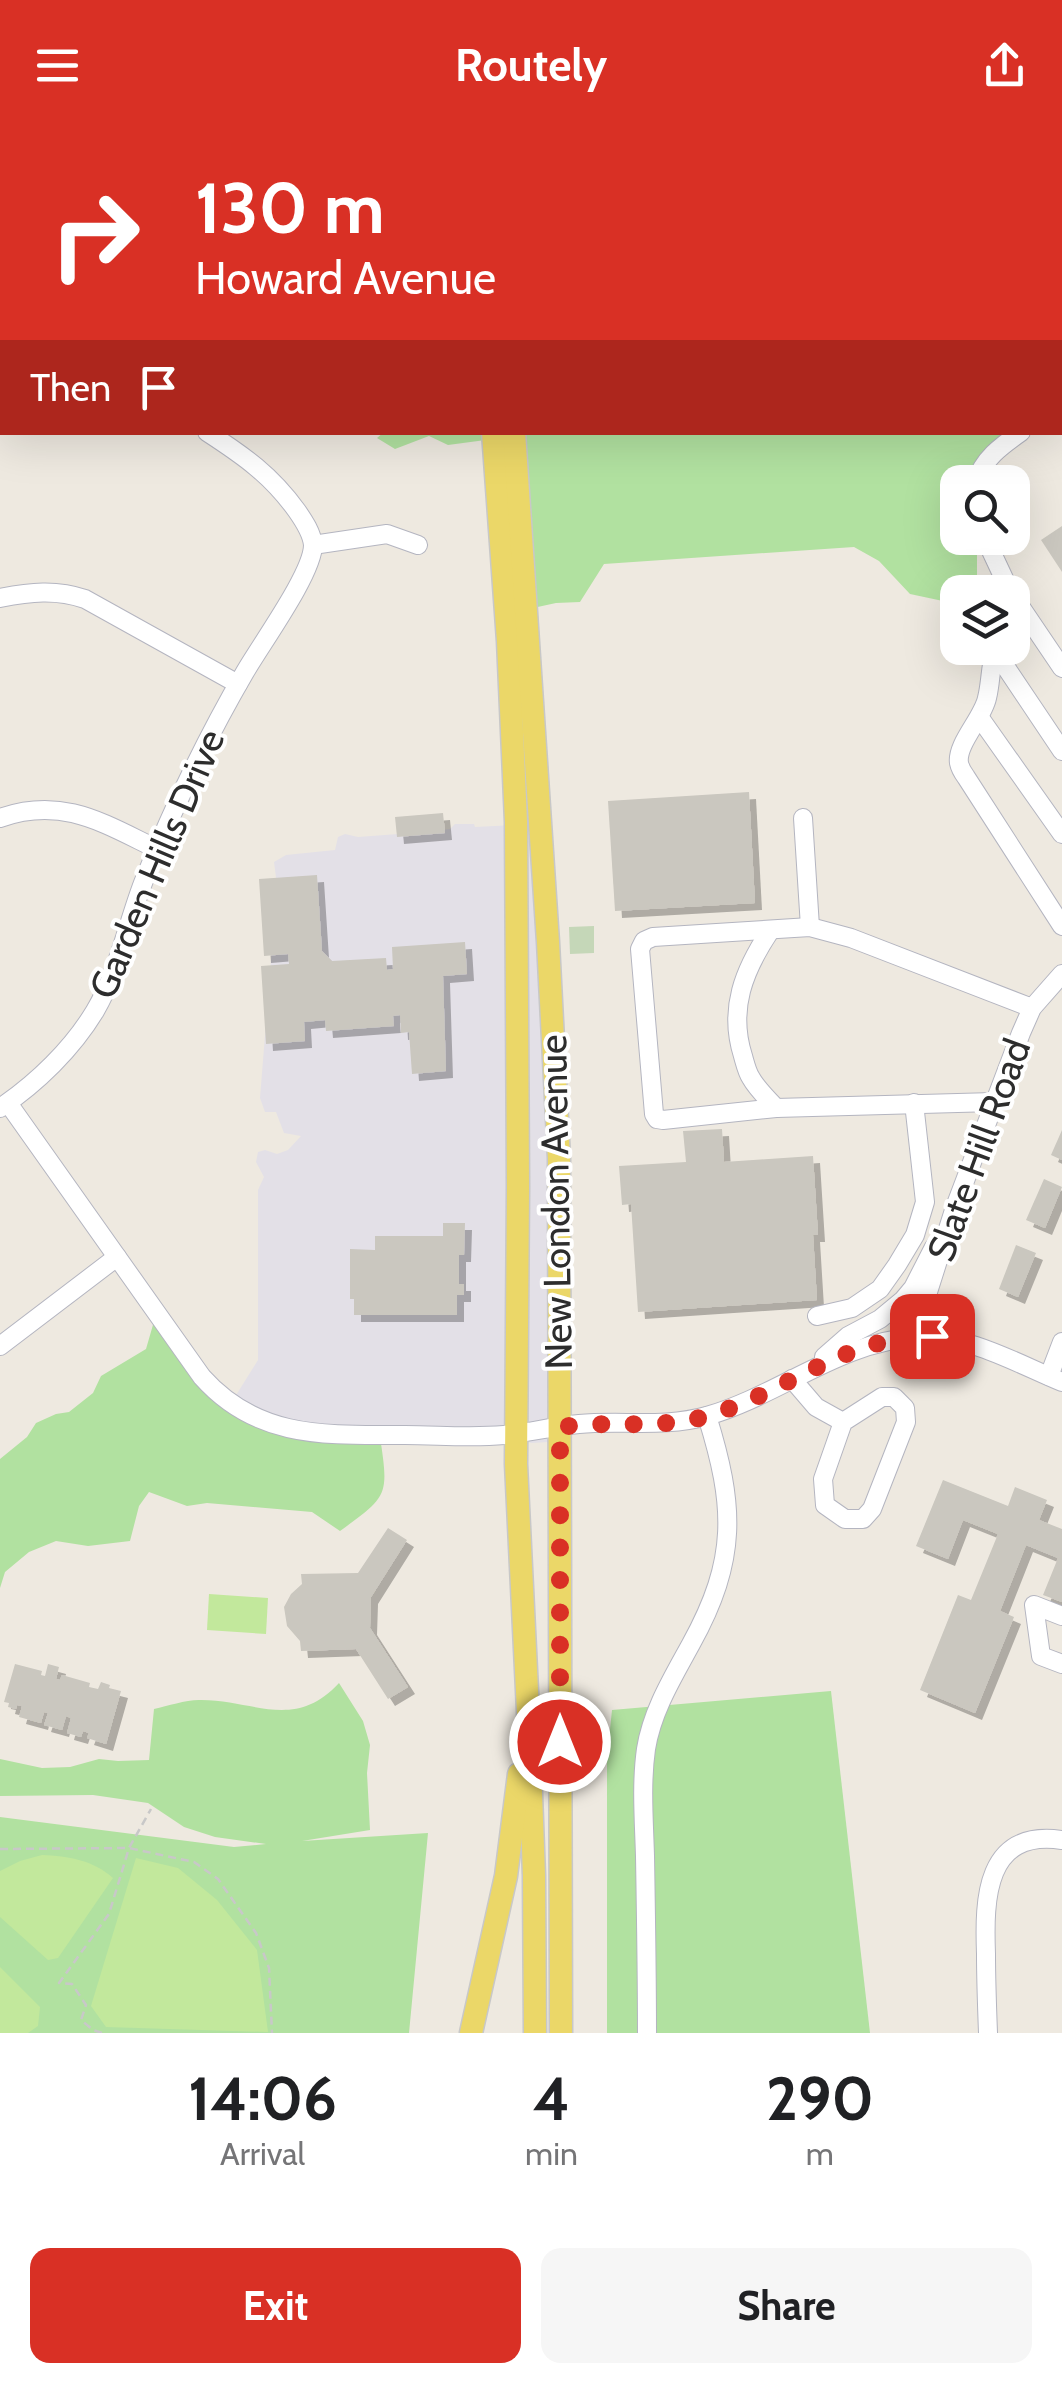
<!DOCTYPE html>
<html lang="en">
<head>
<meta charset="utf-8">
<style>
	body { margin:0; font-family:Cabin,sans-serif; background:#f6f6f6; color:#202124; height:100vh; display:flex; flex-direction:column; font-size:38px; white-space:nowrap }
	* { box-sizing:border-box; margin:0 }
	p { font-size:32px; color:#757577 }
	.icon { flex:none; width:55px; height:55px; fill:none; stroke:currentColor; stroke-width:2; stroke-linecap:round; stroke-linejoin:round }
	.map { position:relative; height:1903px; overflow:hidden }
	.details { display:flex; flex-direction:column; background:#fff; flex:1 }
	.details>* { flex:none }
	.guide { position:absolute; left:0px; top:0px; width:1062px; height:305px; box-shadow:0 10px 40px #0002; background:#d93025; color:#fff; overflow:hidden }
	.buttons { position:absolute; left:940px; top:335px; display:grid; gap:20px }
	.buttons a { display:grid; place-items:center; width:90px; height:90px; border-radius:20px; background:#fff; box-shadow:0 10px 40px #0002; font-size:50px }
	.pin { position:absolute; display:grid; place-items:center; width:85px; height:85px; color:#fff; margin:-42px; border-radius:20px; box-shadow:0 5px 15px #0006 }
	.me { position:absolute; width:110px; margin:-55px; rotate:0deg; stroke-linejoin:round; filter:drop-shadow(0 0 8px #0008) }
	.turn { display:flex; align-items:center; gap:35px; height:210px; padding:0 30px; font-size:45px }
	.turn .icon { width:130px; height:130px; stroke-width:2.5 }
	.turn b { display:block; font-size:70px; line-height:85px }
	.then { display:flex; align-items:center; height:95px; padding:0 30px; background:#0003; gap:20px; font-size:38px }
	.eta { display:flex; justify-content:space-evenly; align-items:center; height:170px; text-align:center }
	.eta b { font-size:60px; font-weight:800; line-height:70px }
	.action { display:flex; gap:20px; margin-top:auto; padding:20px 30px }
	.action a { flex:1; height:115px; border-radius:20px; background:#d93025; color:#fff; font-size:40px; font-weight:800; line-height:115px; text-align:center }
	.action a+a { background:#f6f6f6; color:#202124 }
	header { display:flex; justify-content:space-between; align-items:center; height:130px; padding:0 30px; background:#d93025; color:#fff; font-size:45px; font-weight:800 }
	.map>svg:first-child { display:block }
	.industrial { fill:#e3e0e7 }
	.green { fill:#b1e1a0 }
	.cemetery { fill:#c5d7b8 }
	.pitch { fill:#c2e89c }
	.building { fill:#cac7bf; filter:url(#shadow) }
	.lines { fill:none; stroke-linecap:round; stroke-linejoin:round }
	.minor-casing { stroke:#b4b5c0; stroke-width:20 }
	.major-casing { stroke:#c8c8c8; stroke-width:25 }
	.highway-casing { stroke:#c8c8c8; stroke-width:30 }
	.path { stroke:#c8c8c8; stroke-width:2.5; stroke-dasharray:8 5; stroke-linecap:butt }
	.minor { stroke:#fff; stroke-width:18 }
	.major { stroke:#ebd768; stroke-width:22 }
	.highway { stroke:#f8ae62; stroke-width:28 }
	.route { stroke:#d93025; stroke-width:18; stroke-dasharray:0 32.4 }
	.labels { text-anchor:middle; stroke-width:8; stroke-linejoin:round; paint-order:stroke }
	.street-label { font-size:38px; fill:#2d2d2d; stroke:#fff }
</style>
</head>
<body>
<header><svg class="icon" aria-label="menu" viewBox="0 0 24 24"><path d="M4 6h16M4 12h16M4 18h16"/></svg>Routely<svg class="icon" aria-label="share" viewBox="0 0 24 24"><path d="M12 15V3M7 8l5-5 5 5M5 13v7h14v-7"/></svg></header>
<div class="map">
<svg width="1062" height="1903" viewBox="0 0 1062 1903">
	<defs>
		<filter id="shadow"><feDropShadow dx="7" dy="7" stdDeviation="0" flood-color="#0004"/></filter>
	</defs>
	<rect width="100%" height="100%" fill="#eee9e0"/>
	<polygon class="industrial" points="541,687 563,1311 532,1313 521,1311 312,1306 233,1270 258,1230 258,1060 264,1047 256,1032 258,1022 265,1020 277,1024 288,1020 301,1006 284,1003 276,982 265,982 260,968 277,755 274,732 286,725 335,720 338,707 345,704 358,707 425,702 450,699 455,694 474,694 475,697 514,695"/>
	<g class="green">
		<polygon points="0,0 293,0 305,2 2,2 2,28 0,28"/>
		<polygon points="699,0 1062,0 1062,273 1060,274 1060,2 696,2"/>
		<polygon points="384,302 496,302 493,309 448,315 429,306 395,319 377,308"/>
		<polygon points="520,303 1019,303 980,336 950,343 942,400 977,424 977,458 972,462 958,462 957,474 910,464 879,431 854,417 604,434 580,472 556,473 533,478"/>
		<path d="M157 1181 213 1257 262 1288 380 1307C389 1366 388 1366 340 1401L312 1382 207 1373 187 1376 149 1362 139 1376 130 1411 88 1416 56 1411 29 1422 5 1442 0 1458V1329L27 1307 36 1293 56 1284 69 1282 93 1263 101 1246 146 1219Z"/>
		<path d="M339 1553 363 1591 370 1615 367 1643 370 1700 302 1711 428 1703 409 1903H0V1687L234 1717 266 1714 215 1707 184 1697 148 1673 93 1665 0 1666V1629L42 1638 70 1637 99 1629 118 1631 149 1630 154 1579C168 1576 185 1570 199 1570 253 1569 294 1602 339 1553Z"/>
		<polygon points="831,1561 870,1903 607,1903 607,1629 612,1580"/>
	</g>
	<polygon class="cemetery" points="594,796 594,823 570,824 569,797"/>
	<g class="pitch">
		<polygon points="209,1464 268,1468 266,1504 207,1500"/>
		<path d="M42 1725C68 1726 93 1730 113 1748L58 1828 48 1830 0 1787V1741L20 1731Z"/>
		<polygon points="136,1728 178,1738 217,1770 257,1820 268,1902 106,1897 91,1876"/>
		<polygon points="0,1837 40,1877 38,1896 28,1903 0,1903"/>
	</g>
	<g class="building">
		<polygon points="1062,396 1062,442 1041,410"/>
		<polygon points="749,662 755,773 615,781 608,671"/>
		<polygon points="443,683 445,703 397,707 395,687"/>
		<polygon points="317,745 322,821 332,831 386,828 387,840 393,839 392,817 465,812 467,844 443,846 446,941 412,944 409,902 401,903 400,885 393,886 394,896 326,901 325,890 304,892 305,911 266,914 261,836 289,834 288,824 264,826 259,749"/>
		<polygon points="722,999 724,1032 813,1026 818,1105 813,1105 817,1170 638,1182 631,1074 622,1075 619,1036 686,1032 683,1001"/>
		<polygon points="1062,1000 1062,1030 1051,1025"/>
		<polygon points="1044,1049 1062,1057 1045,1098 1026,1090"/>
		<polygon points="443,1093 465,1093 464,1125 459,1125 459,1154 464,1154 464,1165 457,1165 457,1185 354,1185 354,1169 350,1169 350,1119 375,1120 375,1106 443,1106"/>
		<polygon points="1016,1115 1036,1123 1018,1167 999,1159"/>
		<polygon points="943,1350 1008,1376 1015,1357 1047,1370 1039,1390 1062,1399 1062,1472 1043,1465 1058,1428 1026,1415 1000,1481 1014,1487 975,1583 920,1560 958,1465 971,1470 998,1404 963,1390 948,1429 916,1416"/>
		<polygon points="388,1398 407,1410 371,1467 370,1498 408,1557 388,1569 356,1519 301,1521 300,1511 287,1496 284,1477 291,1464 302,1454 301,1444 358,1443"/>
		<polygon points="15,1534 42,1541 41,1545 45,1546 48,1534 59,1537 56,1549 60,1550 62,1545 90,1553 89,1557 98,1559 101,1552 110,1555 109,1558 121,1561 106,1614 87,1608 89,1603 83,1601 81,1607 67,1603 71,1588 66,1586 62,1600 44,1595 48,1583 44,1582 41,1593 19,1587 22,1576 17,1575 16,1579 8,1577 9,1573 4,1572"/>
	</g>
	<g class="lines">
		<g class="minor-casing">
			<g id="minor">
				<polyline points="0,171 2,173"/>
				<polyline points="0,250 2,248"/>
				<polyline points="1060,276 1062,275"/>
				<path d="M976 352C983 329 1001 316 1021 302"/>
				<polyline points="985,408 1007,455 995,462"/>
				<polyline points="313,415 387,404 418,415"/>
				<polyline points="1012,464 1062,538"/>
				<path d="M0 468C30 462 56 459 85 469L238 554"/>
				<path d="M993 518 995 521C990 537 991 552 987 568 983 588 956 614 959 633 960 638 963 643 966 647L1062 796"/>
				<polyline points="995,521 1062,621"/>
				<polyline points="980,588 1062,704"/>
				<path d="M0 688C62 666 103 693 157 719"/>
				<polyline points="803,688 810,797"/>
				<path d="M770 801C744 840 728 879 743 926 745 933 747 942 751 948 757 959 768 969 776 978"/>
				<polyline points="994,972 776,978 663,990 657,989 654,984 640,819 644,811 653,807 810,797 851,808 1032,878"/>
				<path d="M8 973 202 1247C258 1310 328 1305 405 1305 438 1305 471 1308 504 1305 529 1303 554 1296 579 1294 622 1290 664 1298 707 1286 780 1265 840 1211 918 1207 967 1204 1018 1234 1062 1252"/>
				<path d="M0 978C37 953 72 919 95 881 118 842 127 795 143 753 172 680 206 609 245 542 261 514 313 443 313 415 312 403 304 391 297 381 271 345 244 326 207 302"/>
				<polyline points="817,1186 852,1178 880,1159 897,1135 915,1105 925,1072 914,973"/>
				<polyline points="921,1207 921,1184 955,1077 1021,903 1032,878 1062,844"/>
				<polyline points="0,1216 117,1127"/>
				<polyline points="824,1227 848,1206 880,1189 903,1170 913,1158 934,1117"/>
				<polyline points="1049,1246 1062,1212"/>
				<polyline points="792,1249 816,1277 843,1292 882,1267 894,1267 905,1278 906,1292 872,1379 863,1389 845,1389 825,1375 823,1349 843,1292"/>
				<polyline points="1062,1486 1034,1475 1041,1526 1062,1534"/>
				<path d="M647 1903C647 1844 646 1785 645 1726 644 1691 641 1654 646 1619 652 1581 673 1547 691 1514 738 1429 735 1376 707 1286"/>
				<path d="M988 1903C987 1877 986 1851 986 1824 984 1769 985 1699 1062 1710"/>
			</g>
		</g>
		<g class="major-casing">
			<g id="major">
				<polyline points="470,0 470,2"/>
				<polyline points="501,0 501,2"/>
				<polyline points="493,302 508,511 516,692 518,1057 516,1334 528,1581 534,1746 535,1903"/>
				<polyline points="514,302 548,812 559,1028 561,1903"/>
				<polyline points="471,1903 506,1746 519,1644"/>
			</g>
		</g>
		<g class="highway-casing">
			<g id="highway">
				<polyline points="303,0 308,2"/>
				<polyline points="685,2 688,0"/>
			</g>
		</g>
		<g class="path">
			<polyline points="0,1719 129,1718 194,1732 218,1749 256,1803 269,1838 272,1903"/>
			<polyline points="102,1903 93,1900 81,1890 86,1875 72,1854 59,1853 109,1784 129,1718 151,1679"/>
		</g>
		<use href="#minor" class="minor"/>
		<use href="#major" class="major"/>
		<use href="#highway" class="highway"/>
	</g>
	<g class="lines">
		<path class="route" d="M560 1612V1297C609 1290 659 1300 707 1286 786 1263 845 1206 932 1206"/>
	</g>
	<g class="labels">
		<g class="street-label">
			<text transform="translate(157 734) rotate(-67)" y="13">Garden Hills Drive</text>
			<text transform="translate(979 1020) rotate(-70)" y="13">Slate Hill Road</text>
			<text transform="translate(556 1072) rotate(-91)" y="13">New London Avenue</text>
		</g>
	</g>
</svg>
<div class="buttons">
<a><svg class="icon" aria-label="search" viewBox="0 0 24 24"><circle cx="10" cy="10" r="6"/><path d="M15 15l6 6"/></svg></a>
<a><svg class="icon" aria-label="layers" viewBox="0 0 24 24"><path d="M12 4l9 5-9 5-9-5zM3 14l9 5 9-5"/></svg></a>
</div>
<div class="pin" style="left:932px;top:1206px;background:#d93025"><svg class="icon" aria-label="arrive" viewBox="0 0 24 24"><path d="M6 21V4h12l-3 4 3 4H6"/></svg></div>
<svg class="me" style="left:560px;top:1612px" viewBox="-20 -20 40 40"><circle r="17" fill="#d93025" stroke="#fff" stroke-width="3"/><path d="M0-11L8 9 0 5-8 9z" fill="#fff"/></svg>
<div class="guide">
<div class="turn"><svg class="icon" aria-label="right" viewBox="0 0 24 24"><path d="M7 20v-9h11M14 6l5 5-5 5"/></svg><div><b>130 m</b>Howard Avenue</div></div>
<div class="then">Then<svg class="icon" aria-label="arrive" viewBox="0 0 24 24"><path d="M6 21V4h12l-3 4 3 4H6"/></svg></div>
</div>
</div>
<section class="details">
<div class="eta">
<div><b>14:06</b><p>Arrival</p></div>
<div><b>4</b><p>min</p></div>
<div><b>290</b><p>m</p></div>
</div>
<div class="action"><a>Exit</a><a>Share</a></div>
</section>
</body>
</html>
